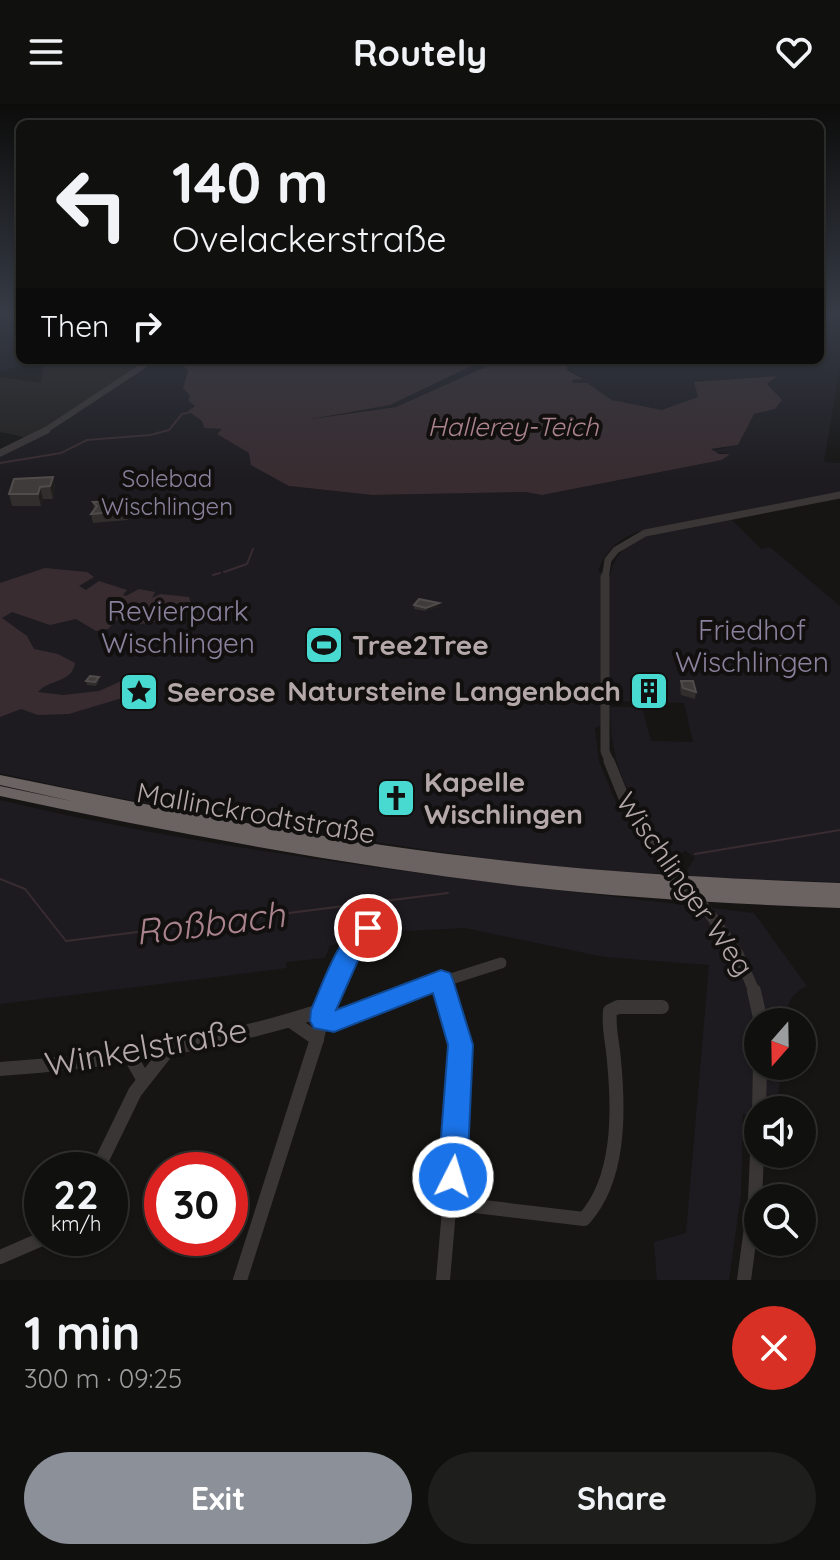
<!DOCTYPE html>
<html lang="en">
<head>
<meta charset="utf-8">
<style>
	body { margin:0; font-family:Quicksand,sans-serif; background:#1e1e1d; color:#f1f3f6; height:100vh; display:flex; flex-direction:column; font-size:30px; white-space:nowrap }
	* { box-sizing:border-box; margin:0 }
	p { font-size:26px; color:#9c9d9e }
	.icon { flex:none; width:44px; height:44px; fill:none; stroke:currentColor; stroke-width:2; stroke-linecap:round; stroke-linejoin:round }
	.map { position:relative; height:1176px; overflow:hidden }
	.drawer { display:flex; flex-direction:column; background:#10100f; flex:1 }
	.drawer>* { flex:none }
	.guide { position:absolute; left:16px; top:16px; width:808px; height:244px; border-radius:12px; box-shadow:0 2px 6px #0004,0 0 0 2px #30302f; background:#10100f; color:#f1f3f6; overflow:hidden }
	.needle { width:52px; rotate:200deg }
	.tools { position:absolute; left:744px; top:904px; display:grid; gap:16px }
	.tools a { display:grid; place-items:center; width:72px; height:72px; border-radius:50%; background:#10100f; box-shadow:0 2px 6px #0004,0 0 0 2px #30302f; font-size:40px }
	.speed { position:absolute; left:24px; top:1048px; display:flex; gap:16px; font-size:40px; font-weight:700; text-align:center }
	.speed>* { display:grid; place-content:center; width:104px; height:104px; border-radius:50%; background:#10100f; box-shadow:0 2px 6px #0004,0 0 0 2px #30302f; line-height:1 }
	.speed small { font-size:20px; font-weight:400 }
	.speed .limit { border:12px solid #d22; background:#fff; color:#111 }
	.pin { position:absolute; display:grid; place-items:center; width:68px; height:68px; color:#fff; margin:-34px; border:4px solid #fff; border-radius:50%; box-shadow:0 2px 8px #0007 }
	.me { position:absolute; width:88px; margin:-44px; rotate:5deg; stroke-linejoin:round; filter:drop-shadow(0 0 6px #0008) }
	.turn { display:flex; align-items:center; gap:28px; height:168px; padding:0 24px; font-size:36px }
	.turn .icon { width:104px; height:104px; stroke-width:2.5 }
	.turn b { display:block; font-size:56px; line-height:68px }
	.then { display:flex; align-items:center; height:76px; padding:0 24px; background:#0003; gap:16px; font-size:30px }
	.round { display:grid; place-items:center; flex:none; width:84px; height:84px; border-radius:42px; background:#1e1e1d }
	.overview { display:flex; align-items:center; justify-content:space-between; height:136px; padding:0 24px }
	h1 { font-size:48px; font-weight:700; line-height:60px }
	.action { display:flex; gap:16px; margin-top:auto; padding:16px 24px }
	.action a { flex:1; height:92px; border-radius:48px; background:#8c9099; color:#fff; font-size:32px; font-weight:700; line-height:92px; text-align:center }
	.action a+a { background:#1e1e1d; color:#f1f3f6 }
	header { display:flex; justify-content:space-between; align-items:center; height:104px; padding:0 24px; background:#10100f; font-size:36px; font-weight:700 }
	.map>svg:first-child { display:block }
	.built { fill:#232120 }
	.green { fill:#1d1b20 }
	.water { fill:#382c30 }
	.lines { fill:none; stroke-linecap:round; stroke-linejoin:round }
	.stream { stroke:#382c30; stroke-width:2 }
	.minor-far4 { stroke:#3a3636; stroke-width:6 }
	.minor-far3 { stroke:#3a3636; stroke-width:7 }
	.minor-far2 { stroke:#3a3636; stroke-width:9 }
	.minor-far1 { stroke:#3a3636; stroke-width:11 }
	.minor { stroke:#3a3636; stroke-width:14 }
	.highway { fill:#6b6262; fill-rule:evenodd }
	.minor-bridge { stroke:#3a3636; stroke-width:11 }
	.wall { fill:#312e2d }
	.shaded-wall { fill:#201f1e }
	.building { fill:#3f3b3a; stroke:#514c4c; stroke-width:2 }
	.route { fill:#1a73e8; stroke:#114b97; stroke-width:2 }
	.labels { text-anchor:middle; stroke-width:8; stroke-linejoin:round; paint-order:stroke }
	.far-park-label { font-size:24px; fill:#8a819d; stroke:#11100f }
	.far-water-label { font-size:26px; font-style:italic; fill:#ab838e; stroke:#11100f }
	.park-label { font-size:28px; fill:#8a819d; stroke:#11100f }
	.poi-label { font-size:28px; font-weight:bold; fill:#b4a8a8; stroke:#11100f; text-anchor:start }
	.street-label { font-size:28px; fill:#b4a8a8; stroke:#11100f }
	.near-street-label { font-size:34px; fill:#b4a8a8; stroke:#11100f }
	.near-water-label { font-size:36px; font-style:italic; fill:#ab838e; stroke:#11100f }
</style>
</head>
<body>
<header><svg class="icon" aria-label="menu" viewBox="0 0 24 24"><path d="M4 6h16M4 12h16M4 18h16"/></svg>Routely<svg class="icon" aria-label="heart" viewBox="0 0 24 24"><path d="M12 20l-8-8c-3-5 5-10 8-4 3-6 11-1 8 4z"/></svg></header>
<div class="map">
<svg width="840" height="1176" viewBox="0 0 840 1176">
	<rect width="100%" height="100%" fill="#161514"/>
	<polygon class="built" points="44,256 149,256 29,334 0,328 0,273 41,279"/>
	<g class="green">
		<polygon points="0,209 20,209 20,256 36,256 0,268"/>
		<path d="M840 209V264L824 358 840 359V388L640 427C619 434 606 446 598 467L611 469C619 423 695 422 731 415L761 445 770 443 840 502V778L690 773 687 766 695 754 685 746 681 751 674 752C633 698 611 674 610 603H642L651 637 693 638 684 599 609 597 611 576 604 570 603 620 595 624 599 657 617 701 667 770C537 765 408 744 281 722 187 706 93 691 0 669V352L49 328 156 256 188 257 185 262 189 268 184 282 190 292 188 296 196 302 189 306 202 317 203 323 223 325 289 382 372 391 525 388 542 391 722 356 729 350 709 347 738 341 753 310 774 305 781 296 767 281 776 272 695 278 698 293 663 306 612 296 587 279H573L572 276H579L577 270 566 265 567 256H820V210Z"/>
		<polygon points="484,256 501,256 396,303 310,314 390,301"/>
		<path d="M0 696C248 755 502 779 754 809L807 882C790 890 787 900 785 918H758V962H781L777 1006H758V1013L743 1010 741 1090 729 1176H657L654 1138 686 1129 709 861 604 853 465 824 382 828 349 815 342 839 330 842 325 854 286 858 287 864 0 900Z"/>
	</g>
	<g class="water">
		<polygon points="186,256 484,256 390,301 311,315 396,303 501,256 567,256 567,266 583,275 572,276 573,279 587,279 612,296 662,306 698,293 694,278 777,272 767,280 782,296 775,305 754,310 738,341 711,345 719,350 730,350 722,356 542,391 525,388 372,391 289,382 251,361 249,349 217,330 222,325 204,324 202,317 188,307 195,302 188,296 190,292 183,284 188,267 182,260"/>
		<path d="M45 464 87 468 94 473 79 482 86 486 99 477 127 486 123 491 126 492 139 485 155 488 152 494 160 490 189 493 191 500C180 516 133 526 117 516L108 525 96 527 76 515 50 521 12 508 2 514 27 532 34 545 58 550 75 559C72 579 49 575 38 588L63 591 99 587 126 575 153 580 148 593 122 594 69 610 38 611 21 605 0 613V479Z"/>
	</g>
	<g class="lines">
		<g class="stream">
			<polyline points="0,359 61,349 87,336 150,331 169,326 182,310 191,308"/>
			<polyline points="224,468 247,460 253,445"/>
			<polyline points="213,471 220,469"/>
			<polyline points="695,750 840,726"/>
			<polyline points="0,775 25,785 66,837 448,789"/>
		</g>
		<polyline class="minor-far4" points="43,328 152,256"/>
		<g class="minor-far3">
			<polyline points="0,349 47,326"/>
			<polyline points="605,475 608,456 616,446 645,429 840,391"/>
		</g>
		<polyline class="minor-far2" points="605,473 605,647 610,659"/>
		<g class="minor-far1">
			<polyline points="609,657 626,699 654,738"/>
			<polyline points="712,813 738,850 755,889"/>
			<polyline points="441,876 445,889"/>
			<polyline points="331,889 357,832 368,824"/>
			<polyline points="407,889 501,859"/>
		</g>
		<g class="minor">
			<polyline points="754,887 761,918"/>
			<polyline points="291,917 317,935"/>
			<polyline points="323,917 334,917 413,887"/>
			<polyline points="130,952 142,973"/>
			<path d="M0 965C111 958 217 940 323 906"/>
			<polyline points="759,1006 760,962"/>
			<polyline points="97,1066 135,988 168,946"/>
			<path d="M450 1099 584 1115C620 1075 619 1008 614 957 613 940 608 924 610 907L618 903H662"/>
			<polyline points="0,1153 44,1134"/>
			<polyline points="240,1176 317,935 323,906 332,887"/>
			<polyline points="443,1176 461,966 461,941 444,887"/>
			<polyline points="744,1176 755,1094 758,1030"/>
		</g>
		<path class="highway" d="M0 671C174 707 349 741 526 759 630 770 735 775 840 779V804C733 800 626 794 520 782 345 761 172 729 0 692V682L76 698 0 681Z"/>
		<polyline class="minor-bridge" points="654,738 712,813"/>
	</g>
	<g class="wall">
		<polygon points="53,373 55,385 53,395 43,395 41,402 12,402 9,390"/>
		<polygon points="93,398 130,405 126,408 128,416 93,419 91,410 94,405"/>
		<polygon points="414,501 439,503 426,507 414,505"/>
		<polygon points="766,552 786,558 784,565 767,565 765,559"/>
		<polygon points="99,576 96,582 87,581 86,577"/>
		<polygon points="681,577 696,588 695,595 681,591 680,584"/>
		<polygon points="377,687 404,693 401,698 377,691"/>
	</g>
	<g class="shaded-wall">
		<polygon points="53,373 55,385 53,395 50,382"/>
		<polygon points="40,383 43,395 41,402 38,390"/>
		<polygon points="129,396 130,405 126,408 122,400"/>
		<polygon points="439,499 439,503 426,507 426,504"/>
	</g>
	<g class="building">
		<polygon points="53,373 50,382 40,383 38,390 9,390 14,375"/>
		<polygon points="129,396 122,400 126,407 91,410 97,402 93,398"/>
		<polygon points="419,495 439,499 426,504 414,501"/>
		<polygon points="766,552 783,552 786,558 769,558"/>
		<polygon points="90,572 99,573 95,578 86,577"/>
		<polygon points="681,577 693,577 696,588 683,584"/>
		<polygon points="394,686 404,690 401,695 377,687"/>
	</g>
	<linearGradient id="sky" x2="0" y2="1"><stop stop-color="#0c0c0b"/><stop offset="0.56" stop-color="#363b45"/><stop offset="1" stop-color="#363b45" stop-opacity="0"/></linearGradient>
	<rect width="840" height="374" fill="url(#sky)"/>
	<path class="route" d="M368 815 376 817 379 824 363 845 336 906 441 866 450 869 453 876 473 941 467 1073 463 1082 453 1086 442 1082 438 1073 448 941 433 889 334 928 314 924 310 917 311 906C322 882 341 823 368 815Z"/>
	<defs>
		<g id="stadium-square" transform="scale(2)"><rect x="-9" y="-9" width="18" height="18" rx="4" fill="#48dad0" stroke="#11100f"/><path d="M0-5a6.5 5 0 1 0 0 10a6.5 5 0 1 0 0-10ZM-3.5-1.8h7v3.6h-7Z" fill="#111"/></g>
		<g id="building-square" transform="scale(2)"><rect x="-9" y="-9" width="18" height="18" rx="4" fill="#48dad0" stroke="#11100f"/><path d="M-4-6H4V6H1V3H-1V6H-4ZM-2.5-4.3h1.7v1.8h-1.7ZM.8-4.3h1.7v1.8H.8ZM-2.5-1h1.7V.8h-1.7ZM.8-1h1.7V.8H.8Z" fill="#111"/></g>
		<g id="sight-square" transform="scale(2)"><rect x="-9" y="-9" width="18" height="18" rx="4" fill="#48dad0" stroke="#11100f"/><path d="M0-6L1.8-2.2L6-1.7L2.9 1.2L3.7 5.4L0 3.3L-3.7 5.4L-2.9 1.2L-6-1.7L-1.8-2.2Z" fill="#111"/></g>
		<g id="church-square" transform="scale(2)"><rect x="-9" y="-9" width="18" height="18" rx="4" fill="#48dad0" stroke="#11100f"/><path d="M-1.2-6h2.4v3.5h3.3v2.4h-3.3V6h-2.4V-.1h-3.3v-2.4h3.3Z" fill="#111"/></g>
	</defs>
	<g fill-rule="evenodd">
		<use href="#stadium-square" x="324" y="541"/>
		<use href="#building-square" x="649" y="587"/>
		<use href="#sight-square" x="139" y="588"/>
		<use href="#church-square" x="396" y="694"/>
	</g>
	<g class="labels">
		<g class="far-park-label">
			<text x="167" y="383">Solebad<tspan x="167" dy="28">Wischlingen</tspan></text>
		</g>
		<g class="far-water-label">
			<text x="513" y="332">Hallerey-Teich</text>
		</g>
		<g class="park-label">
			<text x="178" y="517">Revierpark<tspan x="178" dy="32">Wischlingen</tspan></text>
			<text x="752" y="536">Friedhof<tspan x="752" dy="32">Wischlingen</tspan></text>
		</g>
		<g class="poi-label">
			<text x="352" y="551">Tree2Tree</text>
			<text x="621" y="597" text-anchor="end">Natursteine Langenbach</text>
			<text x="167" y="598">Seerose</text>
			<text x="424" y="688">Kapelle<tspan x="424" dy="32">Wischlingen</tspan></text>
		</g>
		<g class="street-label">
			<text transform="translate(256 709) rotate(10)" y="10">Mallinckrodtstraße</text>
			<text transform="translate(685 780) rotate(55)" y="10">Wischlinger Weg</text>
		</g>
		<g class="near-street-label">
			<text transform="translate(146 943) rotate(-10)" y="12">Winkelstraße</text>
		</g>
		<g class="near-water-label">
			<text transform="translate(210 819) rotate(-7)" y="13">Roßbach</text>
		</g>
	</g>
</svg>
<div class="tools">
<a><svg class="needle" viewBox="-14 -14 28 28"><path d="M0-13l5 13h-10z" fill="#e53935"/><path d="M0 13l5-13h-10z" fill="#9c9d9e"/></svg></a>
<a><svg class="icon" aria-label="sound" viewBox="0 0 24 24"><path d="M4 9h4l5-4v14l-5-4H4zM17 9q2 3 0 6"/></svg></a>
<a><svg class="icon" aria-label="search" viewBox="0 0 24 24"><circle cx="10" cy="10" r="6"/><path d="M15 15l6 6"/></svg></a>
</div>
<div class="speed"><div>22<small>km/h</small></div><div class="limit">30</div></div>
<div class="pin" style="left:368px;top:824px;background:#d93025"><svg class="icon" aria-label="arrive" viewBox="0 0 24 24"><path d="M6 21V4h12l-3 4 3 4H6"/></svg></div>
<svg class="me" style="left:453px;top:1073px" viewBox="-20 -20 40 40"><circle r="17" fill="#1a73e8" stroke="#fff" stroke-width="3"/><path d="M0-11L8 9 0 5-8 9z" fill="#fff"/></svg>
<div class="guide">
<div class="turn"><svg class="icon" aria-label="left" viewBox="0 0 24 24"><path d="M17 20v-9H6M10 6l-5 5 5 5"/></svg><div><b>140 m</b>Ovelackerstraße</div></div>
<div class="then">Then<svg class="icon" aria-label="right" viewBox="0 0 24 24"><path d="M7 20v-9h11M14 6l5 5-5 5"/></svg></div>
</div>
</div>
<section class="drawer">
<div class="overview"><div><h1>1 min</h1><p>300 m · 09:25</p></div><a class="round" style="background:#d93025;color:#fff"><svg class="icon" aria-label="close" viewBox="0 0 24 24"><path d="M6 6l12 12M18 6L6 18"/></svg></a></div>
<div class="action"><a>Exit</a><a>Share</a></div>
</section>
</body>
</html>
